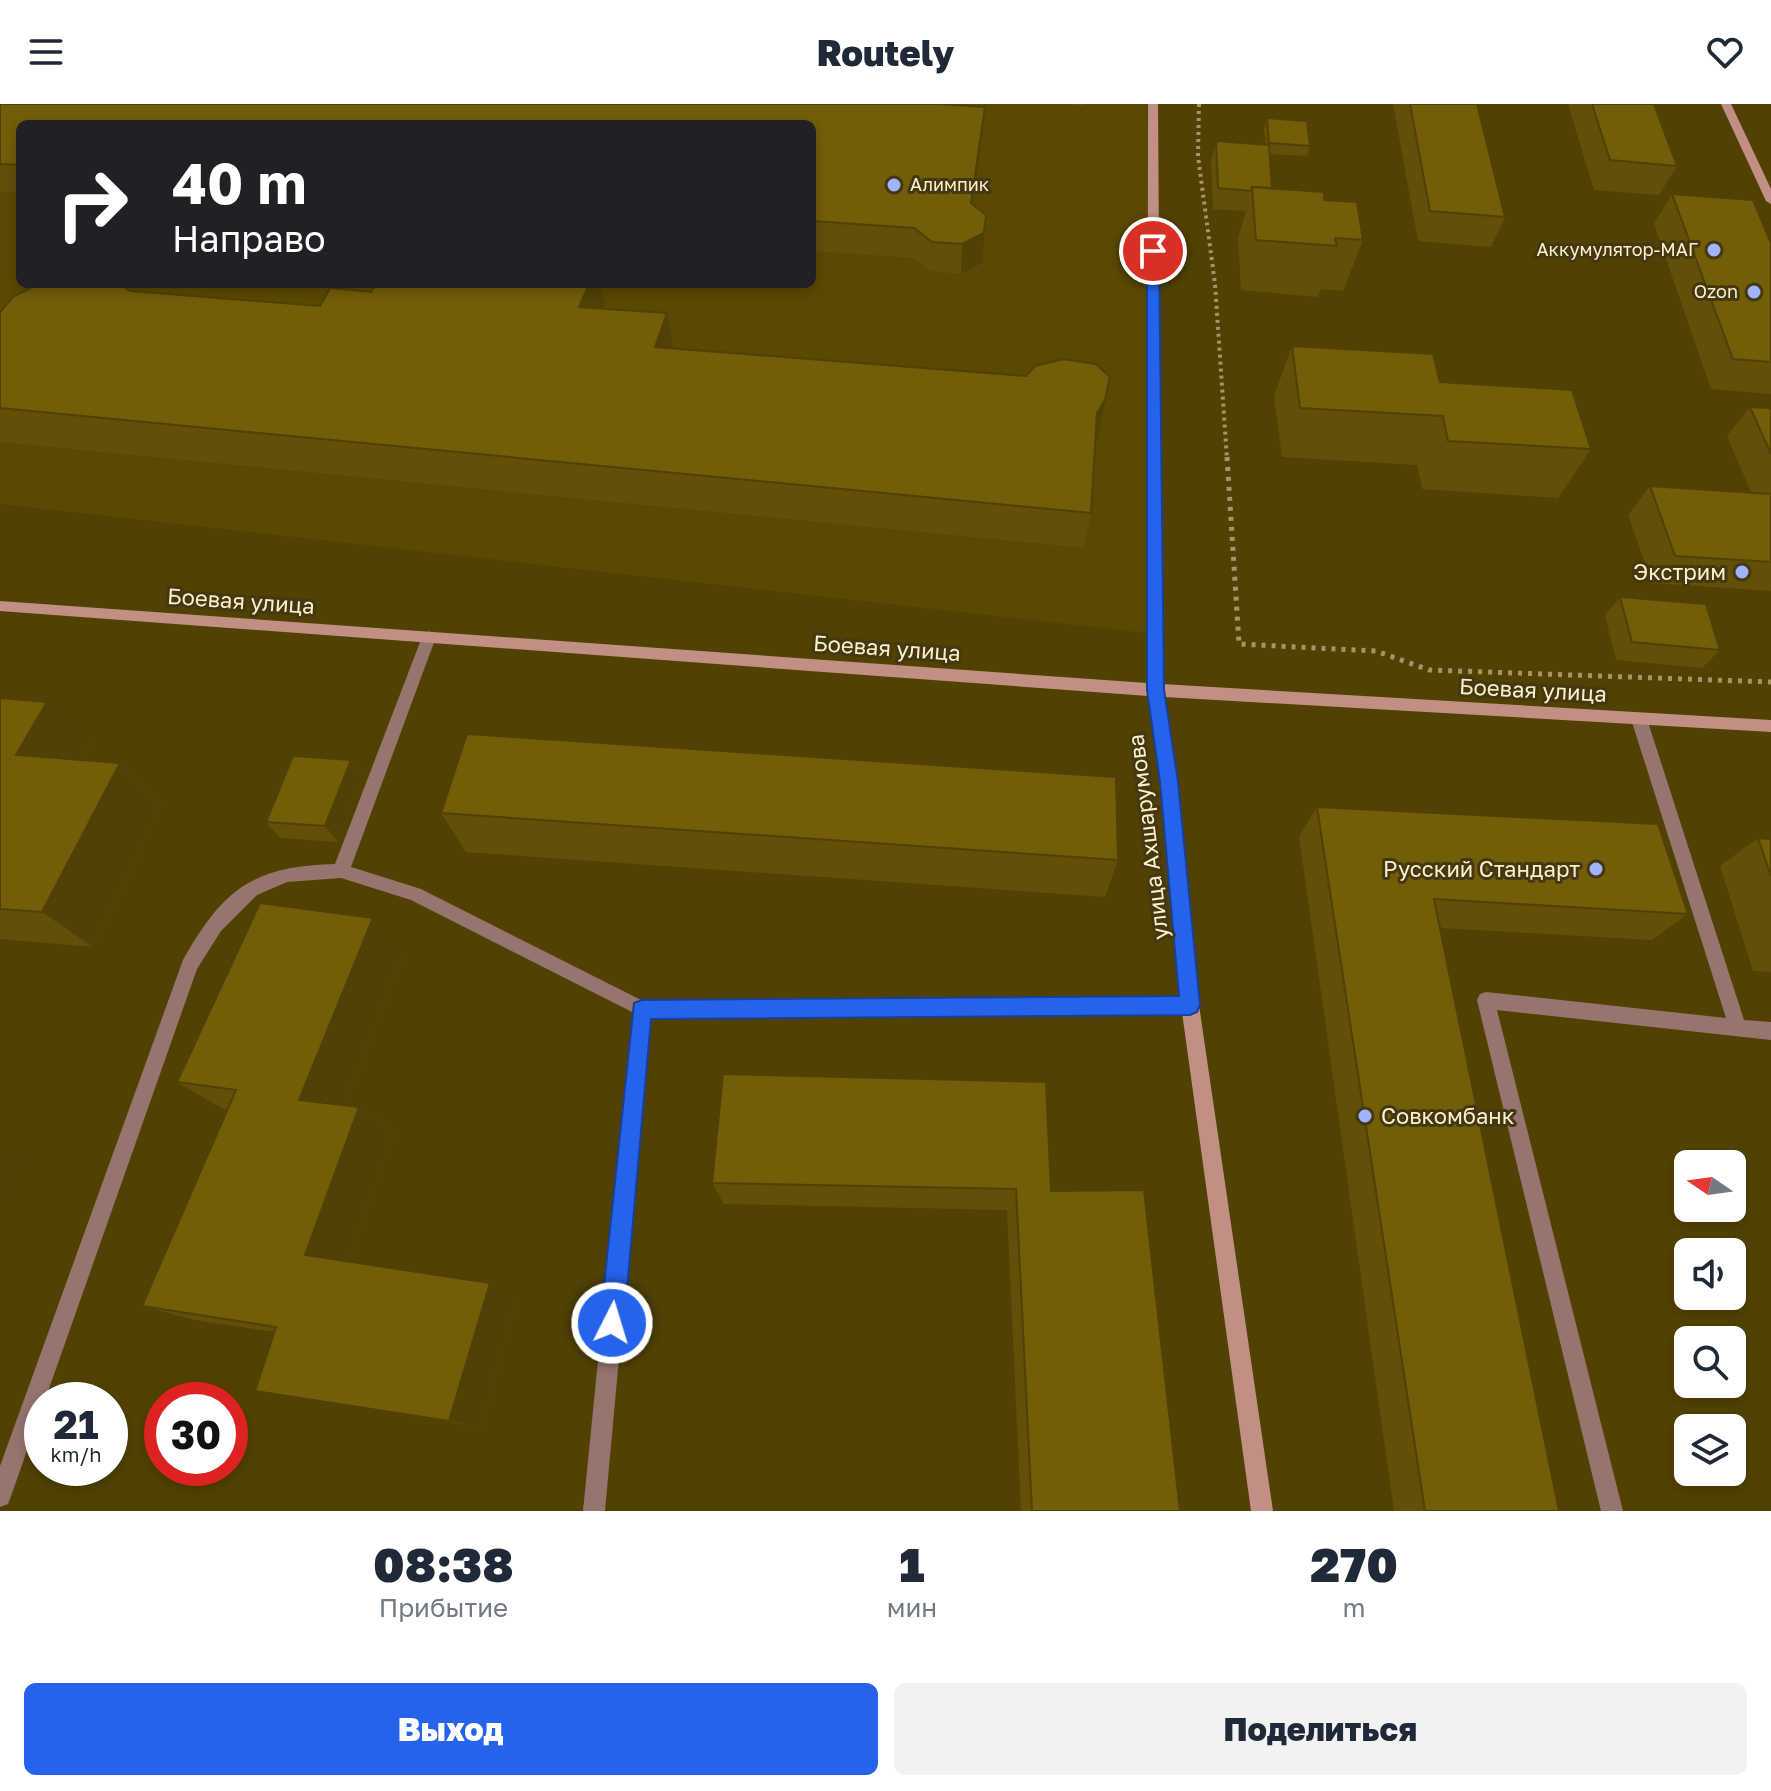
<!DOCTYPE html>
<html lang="ru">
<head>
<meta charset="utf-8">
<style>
	body { margin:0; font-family:"Golos Text",sans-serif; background:#f2f2f3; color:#1f2937; height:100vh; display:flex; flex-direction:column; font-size:30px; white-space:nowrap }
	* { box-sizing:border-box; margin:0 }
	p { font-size:26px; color:#747a83 }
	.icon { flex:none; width:44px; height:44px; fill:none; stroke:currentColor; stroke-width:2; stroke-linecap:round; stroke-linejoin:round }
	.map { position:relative; height:1407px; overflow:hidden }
	.panel { display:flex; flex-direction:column; background:#fff; flex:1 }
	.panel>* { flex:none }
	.top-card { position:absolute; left:16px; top:16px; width:800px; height:168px; border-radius:12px; box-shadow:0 4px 12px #0003; background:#202124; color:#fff; overflow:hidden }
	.needle { width:52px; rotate:283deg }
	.controls { position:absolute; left:1674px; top:1046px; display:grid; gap:16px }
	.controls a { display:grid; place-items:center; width:72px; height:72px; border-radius:12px; background:#fff; box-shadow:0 4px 12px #0003; font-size:40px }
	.speed { position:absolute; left:24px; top:1278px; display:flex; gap:16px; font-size:40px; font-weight:700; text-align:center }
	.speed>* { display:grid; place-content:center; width:104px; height:104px; border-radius:50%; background:#fff; box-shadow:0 4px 12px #0003; line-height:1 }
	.speed small { font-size:20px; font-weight:400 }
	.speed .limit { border:12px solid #d22; background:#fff; color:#111 }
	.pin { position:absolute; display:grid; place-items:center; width:68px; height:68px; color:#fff; margin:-34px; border:4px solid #fff; border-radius:50%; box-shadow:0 2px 8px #0007 }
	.me { position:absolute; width:88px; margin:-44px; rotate:5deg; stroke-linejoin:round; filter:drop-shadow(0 0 6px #0008) }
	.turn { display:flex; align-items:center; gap:28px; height:168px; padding:0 24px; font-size:36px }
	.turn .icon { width:104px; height:104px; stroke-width:2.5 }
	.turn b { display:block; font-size:56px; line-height:68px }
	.eta { display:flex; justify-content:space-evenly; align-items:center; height:136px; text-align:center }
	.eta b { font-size:48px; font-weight:800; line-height:56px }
	.primary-button { display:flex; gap:16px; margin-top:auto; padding:16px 24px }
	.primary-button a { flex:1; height:92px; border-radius:12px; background:#2563eb; color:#fff; font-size:32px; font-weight:800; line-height:92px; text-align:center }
	.primary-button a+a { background:#f2f2f3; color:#1f2937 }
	header { display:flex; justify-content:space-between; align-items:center; height:104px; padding:0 24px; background:#fff; font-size:36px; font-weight:800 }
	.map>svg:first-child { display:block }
	.built { fill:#5a4900; fill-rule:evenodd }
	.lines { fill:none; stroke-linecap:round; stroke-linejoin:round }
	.path-far1 { stroke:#a39666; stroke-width:4; stroke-dasharray:3 4; stroke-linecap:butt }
	.path { stroke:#a39666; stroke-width:5; stroke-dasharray:4 6; stroke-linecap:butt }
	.lane { fill:#95756d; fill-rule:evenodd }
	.street { fill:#95756d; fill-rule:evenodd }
	.secondary { fill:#c28f84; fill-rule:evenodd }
	.wall { fill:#625008 }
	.shaded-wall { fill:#504106 }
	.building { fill:#725d09; stroke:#504106; stroke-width:2 }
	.route { fill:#2563eb; stroke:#184099; stroke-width:2 }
	.poi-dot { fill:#a0b3fd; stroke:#433811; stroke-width:3 }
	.labels { text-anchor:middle; stroke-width:6; stroke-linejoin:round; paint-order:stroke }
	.far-poi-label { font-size:18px; fill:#fbf0cd; stroke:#433811; text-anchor:end }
	.poi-label { font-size:22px; fill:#fbf0cd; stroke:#433811; text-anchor:end }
	.street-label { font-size:22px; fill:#fbf0cd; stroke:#433811 }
</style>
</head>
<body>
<header><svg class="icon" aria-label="menu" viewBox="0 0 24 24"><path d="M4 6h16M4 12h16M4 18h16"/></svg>Routely<svg class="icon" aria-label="heart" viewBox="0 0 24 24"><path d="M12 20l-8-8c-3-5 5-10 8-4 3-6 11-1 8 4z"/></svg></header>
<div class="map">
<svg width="1771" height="1407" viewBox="0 0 1771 1407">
	<rect width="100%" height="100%" fill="#514204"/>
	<path class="built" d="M0 0H1147V529L0 400ZM20 20H812V180H20Z"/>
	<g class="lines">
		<polyline class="path-far1" points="1199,0 1198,52 1215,180 1227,355"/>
		<polyline class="path" points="1227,353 1239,540 1376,547 1429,566 1771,578"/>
		<g class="lane">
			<path d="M429 527 436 533 351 763 421 785 643 897 1190 893 1196 895 1199 901 1196 907 1190 909 642 913 411 796 341 774 287 778 257 791 221 827 197 865 45 1296H42V1304L11 1392 8 1400 0 1403V1362L183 856C223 785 253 762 335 760L422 533Z"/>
			<polygon points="1639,609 1647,615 1744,916 1771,918 1771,936 1497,906 1623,1407 1601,1407 1477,896 1480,890 1486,888 1726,914 1631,615"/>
		</g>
		<polygon class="street" points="642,897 648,899 651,905 605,1407 583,1407 633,905 636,899"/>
		<g class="secondary">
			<polygon points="1148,0 1158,0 1162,580 1771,616 1771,628 1164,593 1177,678 1199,901 1273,1407 1251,1407 1181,901 1161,678 1148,592 0,507 0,497 1147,579"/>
			<polygon points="1721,0 1731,0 1771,85 1771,100 1766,97"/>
		</g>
	</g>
	<g class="wall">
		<polygon points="0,0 985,3 982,33 973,101 986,111 982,159 961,170 931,167 913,154 812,147 812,20 20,20 20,89 0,88"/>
		<polygon points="1059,0 1085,0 1085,2"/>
		<polygon points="1393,0 1477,0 1505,113 1491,143 1418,137"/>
		<polygon points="1568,0 1654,0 1677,62 1659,91 1594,86"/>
		<polygon points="1267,14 1310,42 1307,52 1270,50 1272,84 1324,96 1363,136 1343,187 1321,185 1318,193 1241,186 1238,134 1246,107 1213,105 1211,58 1216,37 1266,40 1264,25"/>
		<polygon points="1672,90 1771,139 1771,290 1711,285 1654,120"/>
		<polygon points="376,180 600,180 605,201 603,204 667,209 674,245 1098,333 1095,337 1091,409 1084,444 0,338 0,208 131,187 320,202 371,188"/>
		<polygon points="1292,242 1440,278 1591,345 1558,394 1422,385 1417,361 1282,353 1274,292"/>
		<polygon points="1750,303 1771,304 1771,487 1652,479 1628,411 1650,382 1751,388 1727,332"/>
		<polygon points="1620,493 1720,546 1702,564 1616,556 1605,511"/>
		<polygon points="0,594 92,640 84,656 120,659 162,699 93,843 0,835"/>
		<polygon points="351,656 363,672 338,738 280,734 266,718"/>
		<polygon points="1317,703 1688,810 1652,836 1440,824 1559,1407 1394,1407 1299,732"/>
		<polygon points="441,709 1118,756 1105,793 466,748"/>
		<polygon points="1758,734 1771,735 1771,868 1753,867 1720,762"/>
		<polygon points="404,848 345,1001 359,1003 394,1028 349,1158 517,1194 481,1323 255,1287 275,1228 194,1216 142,1202 228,1005 223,1005 177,978"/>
		<polygon points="723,970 1051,1087 1180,1407 1021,1407 1007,1106 724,1100 712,1079"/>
	</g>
	<g class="shaded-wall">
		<polygon points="985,3 982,33 969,129 971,99"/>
		<polygon points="986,111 982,159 961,170 962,140"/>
		<polygon points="589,180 600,180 605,201 589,240 579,203"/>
		<polygon points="667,209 674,247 655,243"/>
		<polygon points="1105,296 1098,333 1090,346 1097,309"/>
		<polygon points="47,598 92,640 64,692 16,651"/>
		<polygon points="351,656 363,672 338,738 325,722"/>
		<polygon points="120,659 162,699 93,843 42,808"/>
		<polygon points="373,814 404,848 337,1021 299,996"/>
		<polygon points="359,1003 394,1028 345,1168 305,1151"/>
		<polygon points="0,1036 34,1050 0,1122"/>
		<polygon points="490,1179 517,1194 481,1323 449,1317"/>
	</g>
	<g class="building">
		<polygon points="0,0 940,0 985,3 971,99 986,111 984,129 962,140 932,138 914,124 812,117 812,20 20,20 20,61 0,60"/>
		<polygon points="1410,0 1477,0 1505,113 1430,107"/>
		<polygon points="1592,0 1654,0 1677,62 1610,56"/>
		<polygon points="1267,14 1307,17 1310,42 1269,39"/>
		<polygon points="1216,37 1269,41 1272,84 1252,83 1251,87 1218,84"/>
		<polygon points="1252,83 1324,88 1324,96 1357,98 1363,136 1335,134 1337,142 1256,136"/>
		<polygon points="1672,90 1753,96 1771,139 1771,258 1733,255"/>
		<polygon points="38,180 118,180 131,187 320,202 330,184 371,188 376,180 589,180 579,203 667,209 655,243 1026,272 1035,262 1063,255 1096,260 1110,273 1105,296 1097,309 1091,409 0,304 0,208 13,193"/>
		<polygon points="1292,242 1433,250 1440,278 1572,286 1591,345 1448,337 1443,312 1300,304"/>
		<polygon points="1750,303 1771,304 1771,350"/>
		<polygon points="1650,382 1771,390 1771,458 1675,452"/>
		<polygon points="1620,493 1706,500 1720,546 1632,538"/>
		<polygon points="0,594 47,598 16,651 120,659 42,808 0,805"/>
		<polygon points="467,630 1116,673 1118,756 441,709"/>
		<polygon points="293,652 351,656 325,722 266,718"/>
		<polygon points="1317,703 1658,720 1688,810 1434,795 1559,1407 1425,1407"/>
		<polygon points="1758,734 1771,735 1771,772"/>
		<polygon points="260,799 373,814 299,996 359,1003 305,1151 490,1179 449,1317 255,1287 276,1223 142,1202 236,986 177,978"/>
		<polygon points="723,970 1046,978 1051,1087 1144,1086 1180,1407 1032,1407 1016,1085 712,1079"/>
	</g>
	<polygon class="route" points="1153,143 1159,147 1164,586 1178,678 1200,901 1197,908 1190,911 651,915 624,1219 620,1227 612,1230 604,1227 600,1219 634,899 642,896 1179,892 1160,678 1147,586 1147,147"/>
	<g class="poi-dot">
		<circle cx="894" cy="81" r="8"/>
		<circle cx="1714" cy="146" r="8"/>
		<circle cx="1754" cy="188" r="8"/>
		<circle cx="1742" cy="468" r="8"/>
		<circle cx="1596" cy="765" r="8"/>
		<circle cx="1365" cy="1012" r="8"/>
	</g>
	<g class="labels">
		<g class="far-poi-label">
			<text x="910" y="87" text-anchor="start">Алимпик</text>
			<text x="1698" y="152">Аккумулятор-МАГ</text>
			<text x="1738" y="194">Ozon</text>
		</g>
		<g class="poi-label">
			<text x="1726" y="476">Экстрим</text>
			<text x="1580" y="773">Русский Стандарт</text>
			<text x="1381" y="1020" text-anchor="start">Совкомбанк</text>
		</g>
		<g class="street-label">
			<text transform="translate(241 497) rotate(4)" y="8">Боевая улица</text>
			<text transform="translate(887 544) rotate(4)" y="8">Боевая улица</text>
			<text transform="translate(1533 586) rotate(3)" y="8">Боевая улица</text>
			<text transform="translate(1148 733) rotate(-97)" y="8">улица Ахшарумова</text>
		</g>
	</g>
</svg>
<div class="controls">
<a><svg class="needle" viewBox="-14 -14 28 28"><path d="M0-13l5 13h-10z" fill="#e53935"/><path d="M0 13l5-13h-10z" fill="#747a83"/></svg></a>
<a><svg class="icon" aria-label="sound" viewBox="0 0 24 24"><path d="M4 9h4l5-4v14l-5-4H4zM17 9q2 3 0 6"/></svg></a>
<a><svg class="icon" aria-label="search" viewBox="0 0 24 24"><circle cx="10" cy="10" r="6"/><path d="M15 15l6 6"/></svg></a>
<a><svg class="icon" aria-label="layers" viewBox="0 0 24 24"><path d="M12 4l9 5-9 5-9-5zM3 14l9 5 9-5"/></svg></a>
</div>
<div class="speed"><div>21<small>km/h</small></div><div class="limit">30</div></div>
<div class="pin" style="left:1153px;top:147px;background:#d93025"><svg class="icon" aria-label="arrive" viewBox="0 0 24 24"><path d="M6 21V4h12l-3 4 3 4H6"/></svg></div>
<svg class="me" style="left:612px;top:1219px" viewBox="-20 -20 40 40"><circle r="17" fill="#2563eb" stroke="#fff" stroke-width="3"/><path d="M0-11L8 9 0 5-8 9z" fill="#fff"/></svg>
<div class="top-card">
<div class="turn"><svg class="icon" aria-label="right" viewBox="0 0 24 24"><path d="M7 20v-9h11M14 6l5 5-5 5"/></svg><div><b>40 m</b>Направо</div></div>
</div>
</div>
<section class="panel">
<div class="eta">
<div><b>08:38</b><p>Прибытие</p></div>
<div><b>1</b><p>мин</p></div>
<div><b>270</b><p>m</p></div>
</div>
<div class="primary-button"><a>Выход</a><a>Поделиться</a></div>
</section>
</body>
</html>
